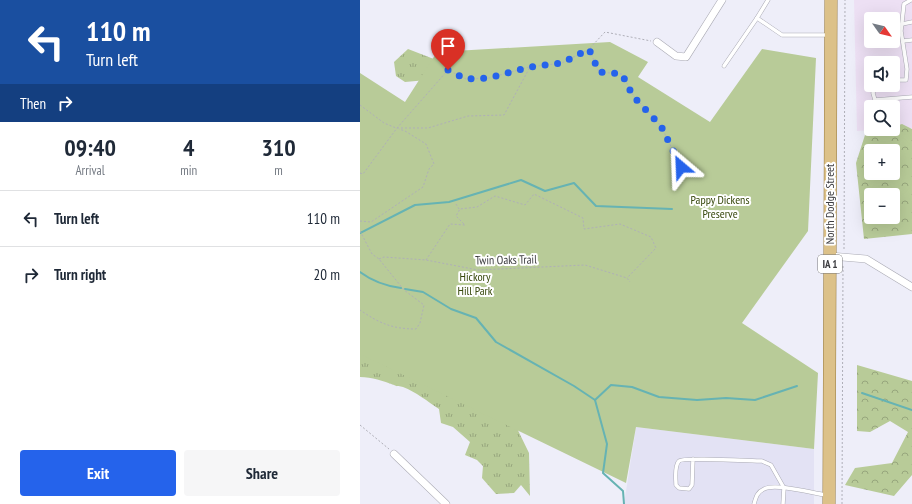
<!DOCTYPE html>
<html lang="en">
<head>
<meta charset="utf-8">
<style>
	body { margin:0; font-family:"PT Sans Narrow",sans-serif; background:#f6f6f7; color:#1f2937; height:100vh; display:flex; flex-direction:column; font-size:15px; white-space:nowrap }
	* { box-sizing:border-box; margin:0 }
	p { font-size:13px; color:#747a83 }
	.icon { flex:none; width:22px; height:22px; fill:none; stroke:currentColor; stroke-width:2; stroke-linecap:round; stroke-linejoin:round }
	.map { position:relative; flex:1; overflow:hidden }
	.sheet { display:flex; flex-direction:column; background:#fff; width:360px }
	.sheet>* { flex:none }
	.top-card { background:#1a4fa0; color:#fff; overflow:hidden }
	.needle { width:26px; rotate:124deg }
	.tools { position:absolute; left:504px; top:12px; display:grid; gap:8px }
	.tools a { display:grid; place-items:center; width:36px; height:36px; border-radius:4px; background:#fff; box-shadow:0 4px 16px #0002; font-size:20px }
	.pin { position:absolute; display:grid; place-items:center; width:34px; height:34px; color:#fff; margin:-41px -17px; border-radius:50% 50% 50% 0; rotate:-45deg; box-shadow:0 0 4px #0007 }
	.pin .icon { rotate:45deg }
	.me { position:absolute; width:44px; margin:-22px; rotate:334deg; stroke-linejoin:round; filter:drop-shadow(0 0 3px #0008) }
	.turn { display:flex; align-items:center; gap:14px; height:84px; padding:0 20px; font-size:18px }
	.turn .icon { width:52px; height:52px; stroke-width:2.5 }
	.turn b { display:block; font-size:28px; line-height:34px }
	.then { display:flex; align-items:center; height:38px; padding:0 20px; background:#0003; gap:8px; font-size:15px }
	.eta { display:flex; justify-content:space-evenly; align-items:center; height:68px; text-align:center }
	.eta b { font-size:24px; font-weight:600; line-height:28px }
	.cta { display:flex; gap:8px; margin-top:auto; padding:8px 20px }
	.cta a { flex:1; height:46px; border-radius:4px; background:#2563eb; color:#fff; font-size:16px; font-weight:600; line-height:46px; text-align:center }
	.cta a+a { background:#f6f6f7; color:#1f2937 }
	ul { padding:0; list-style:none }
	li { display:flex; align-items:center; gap:12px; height:56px; padding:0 20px; border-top:1px solid #e0e1e3 }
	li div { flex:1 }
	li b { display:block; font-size:15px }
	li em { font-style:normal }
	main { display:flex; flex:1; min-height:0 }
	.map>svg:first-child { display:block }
	.commercial { fill:#ede0f4; fill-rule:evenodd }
	.built { fill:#e3e2f4 }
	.grass { fill:url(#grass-tufts) }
	.forest { fill:url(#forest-crowns); fill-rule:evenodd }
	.park { fill:#b8cb98 }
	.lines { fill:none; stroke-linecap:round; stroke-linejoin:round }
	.stream { stroke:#66b3b3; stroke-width:2 }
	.service-casing { stroke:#aaaab4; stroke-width:4.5 }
	.minor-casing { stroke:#aaaab4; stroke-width:8 }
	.primary-casing { stroke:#94783d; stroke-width:13 }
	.path { stroke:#afafb8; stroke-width:1; stroke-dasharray:2 2; stroke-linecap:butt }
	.service { stroke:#fff; stroke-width:3.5 }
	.minor { stroke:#fff; stroke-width:7 }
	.primary { stroke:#dcc189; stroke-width:12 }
	.route { stroke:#2563eb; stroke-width:7; stroke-dasharray:0 12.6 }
	.labels { text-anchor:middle; stroke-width:4; stroke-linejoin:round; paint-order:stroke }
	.shield { fill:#fff; stroke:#767679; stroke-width:1 }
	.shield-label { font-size:11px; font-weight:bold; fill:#3c3c40 }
	.park-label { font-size:12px; fill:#36470a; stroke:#fff }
	.street-label { font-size:12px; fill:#3c3c40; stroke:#fff }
</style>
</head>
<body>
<main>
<section class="sheet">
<div class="top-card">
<div class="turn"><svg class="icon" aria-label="left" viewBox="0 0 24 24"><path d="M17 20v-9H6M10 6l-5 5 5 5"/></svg><div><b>110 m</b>Turn left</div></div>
<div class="then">Then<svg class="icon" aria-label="right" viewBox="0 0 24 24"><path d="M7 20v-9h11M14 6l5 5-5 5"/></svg></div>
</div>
<div class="eta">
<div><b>09:40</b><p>Arrival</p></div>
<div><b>4</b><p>min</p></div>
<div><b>310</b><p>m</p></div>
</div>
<ul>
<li><svg class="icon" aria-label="left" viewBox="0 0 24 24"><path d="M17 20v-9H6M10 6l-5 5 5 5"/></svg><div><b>Turn left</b></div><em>110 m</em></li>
<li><svg class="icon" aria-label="right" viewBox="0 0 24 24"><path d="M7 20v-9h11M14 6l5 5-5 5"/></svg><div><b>Turn right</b></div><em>20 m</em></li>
</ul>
<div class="cta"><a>Exit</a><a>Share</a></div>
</section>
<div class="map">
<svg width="552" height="504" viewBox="0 0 552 504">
	<defs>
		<pattern id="grass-tufts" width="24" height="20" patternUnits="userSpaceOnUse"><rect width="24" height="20" fill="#b8cb98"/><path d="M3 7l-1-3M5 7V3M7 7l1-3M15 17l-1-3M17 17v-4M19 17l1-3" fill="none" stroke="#97a67d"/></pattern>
		<pattern id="forest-crowns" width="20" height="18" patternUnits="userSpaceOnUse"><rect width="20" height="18" fill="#b8cb98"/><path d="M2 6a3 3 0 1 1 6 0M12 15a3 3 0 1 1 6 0" fill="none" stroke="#97a67d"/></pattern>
	</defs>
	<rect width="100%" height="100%" fill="#eeeef9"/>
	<path class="commercial" d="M494 0H552V128L533 129V107H511V129H530L497 131ZM511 19H533V41H511ZM511 63H533V85H511Z"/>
	<polygon class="built" points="276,427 454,449 454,504 264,504"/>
	<g class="grass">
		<polygon points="48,49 79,61 67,80 45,82 36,76 34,62"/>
		<path d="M0 308 151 416 169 453 170 496 161 485 154 493 136 494 122 478 123 466 117 460 105 455 110 442 93 427 81 423 79 409C67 401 56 392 43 387 40 386 37 387 34 385 23 381 12 377 0 377Z"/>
	</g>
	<g class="forest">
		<path d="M542 124 552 129V234L504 239 496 163 505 135 526 129H533V127ZM511 151H533V173H511ZM511 195H533V217H511Z"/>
		<polygon points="497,365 552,381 552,475 534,496 485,485 495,468 532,463 548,432 530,421 510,432 497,431"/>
	</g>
	<polygon class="park" points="250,42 288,62 278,77 350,122 402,49 456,58 448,231 382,323 458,373 454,449 276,427 266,483 0,354 0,73 45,102 77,52"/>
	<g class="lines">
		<g class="stream">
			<polyline points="0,233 55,205 89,202 161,180 185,191 214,183 236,206 312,209"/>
			<path d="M0 272C12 281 26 286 41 288"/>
			<polyline points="45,289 63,292 91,309 116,318 136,342 214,386 235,400 247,444 243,473 263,491 264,504"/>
			<polyline points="502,393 552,410"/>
			<polyline points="235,400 251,385 272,387 299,397 337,400 366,398 395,400 437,386"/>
		</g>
		<g class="service-casing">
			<g id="service">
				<polyline points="408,0 397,18 422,35 470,35"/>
				<polyline points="542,24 552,22"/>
				<polyline points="543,41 552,40"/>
				<polyline points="364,66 397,18"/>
				<polyline points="533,80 546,80 547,69 541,31 544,4 551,0"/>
				<polyline points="515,85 513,93 515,100 552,97"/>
				<path d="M333 459 332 485 329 489 319 488 316 485C316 479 314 466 319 461 322 457 392 461 402 461L411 465 424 488 423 504"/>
				<path d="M394 504C396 497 397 492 404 489 415 483 452 493 466 495"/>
			</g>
		</g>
		<g class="minor-casing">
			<g id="minor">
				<polyline points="297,42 316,56 326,57 362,0"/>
				<polyline points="470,256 506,259 552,287"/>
				<polyline points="34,454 86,504"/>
			</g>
		</g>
		<g class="primary-casing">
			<polyline id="primary" points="469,504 471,0"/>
		</g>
		<g class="path">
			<polyline points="230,48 245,32 291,41"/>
			<polyline points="0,105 24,123 36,128"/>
			<polyline points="37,128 68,128 108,116 144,115 170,67 202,63 229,49 239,72 262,74 273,95 301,126 321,167"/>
			<polyline points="0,173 3,174 37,128 88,70 106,79 129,78 169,67"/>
			<polyline points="96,204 99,209"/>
			<polyline points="0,221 11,222 63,187 69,169 74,164 66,144 45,131 39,129"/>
			<path d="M0 231 12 254 19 259 44 290 64 305 60 323 56 329C32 329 19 323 0 310"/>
			<polyline points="484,249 485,0"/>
			<polyline points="19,259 24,257 66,260 118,270 225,265 267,278 270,282"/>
			<polyline points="66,260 90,224 105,225 96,216 100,209 117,207 135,196 165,205 174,194 223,218 224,229 260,224 291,237 296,248 267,278"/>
			<polyline points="0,425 29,449"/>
			<polyline points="482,504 483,265"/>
		</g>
		<use href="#service" class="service"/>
		<use href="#minor" class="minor"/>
		<use href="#primary" class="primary"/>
	</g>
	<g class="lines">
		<polyline class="route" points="88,70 106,79 129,78 170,67 202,63 229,49 239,72 262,74 273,96 301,126 321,167"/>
	</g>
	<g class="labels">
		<rect class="shield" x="458" y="255" width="24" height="18" rx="3"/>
		<g class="shield-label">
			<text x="470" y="268">IA 1</text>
		</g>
		<g class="park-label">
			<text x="360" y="204">Pappy Dickens<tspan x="360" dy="14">Preserve</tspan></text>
			<text x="115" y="281">Hickory<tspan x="115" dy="14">Hill Park</tspan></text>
		</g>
		<g class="street-label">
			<text transform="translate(470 204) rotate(-90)" y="4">North Dodge Street</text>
			<text transform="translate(146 260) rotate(-1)" y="4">Twin Oaks Trail</text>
		</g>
	</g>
</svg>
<div class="tools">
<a><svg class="needle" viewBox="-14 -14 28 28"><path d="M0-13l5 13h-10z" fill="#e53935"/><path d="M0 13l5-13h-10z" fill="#747a83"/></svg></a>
<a><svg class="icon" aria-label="sound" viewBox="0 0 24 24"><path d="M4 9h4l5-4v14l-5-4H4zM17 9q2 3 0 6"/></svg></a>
<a><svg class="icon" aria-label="search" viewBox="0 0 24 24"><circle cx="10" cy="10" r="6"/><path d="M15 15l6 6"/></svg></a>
<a>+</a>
<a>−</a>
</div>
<div class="pin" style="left:88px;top:70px;background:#d93025"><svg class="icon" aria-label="arrive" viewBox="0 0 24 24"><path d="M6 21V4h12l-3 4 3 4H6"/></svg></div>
<svg class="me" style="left:321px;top:167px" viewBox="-20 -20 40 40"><path d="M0-17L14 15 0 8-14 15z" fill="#2563eb" stroke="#fff" stroke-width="4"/></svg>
</div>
</main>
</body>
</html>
